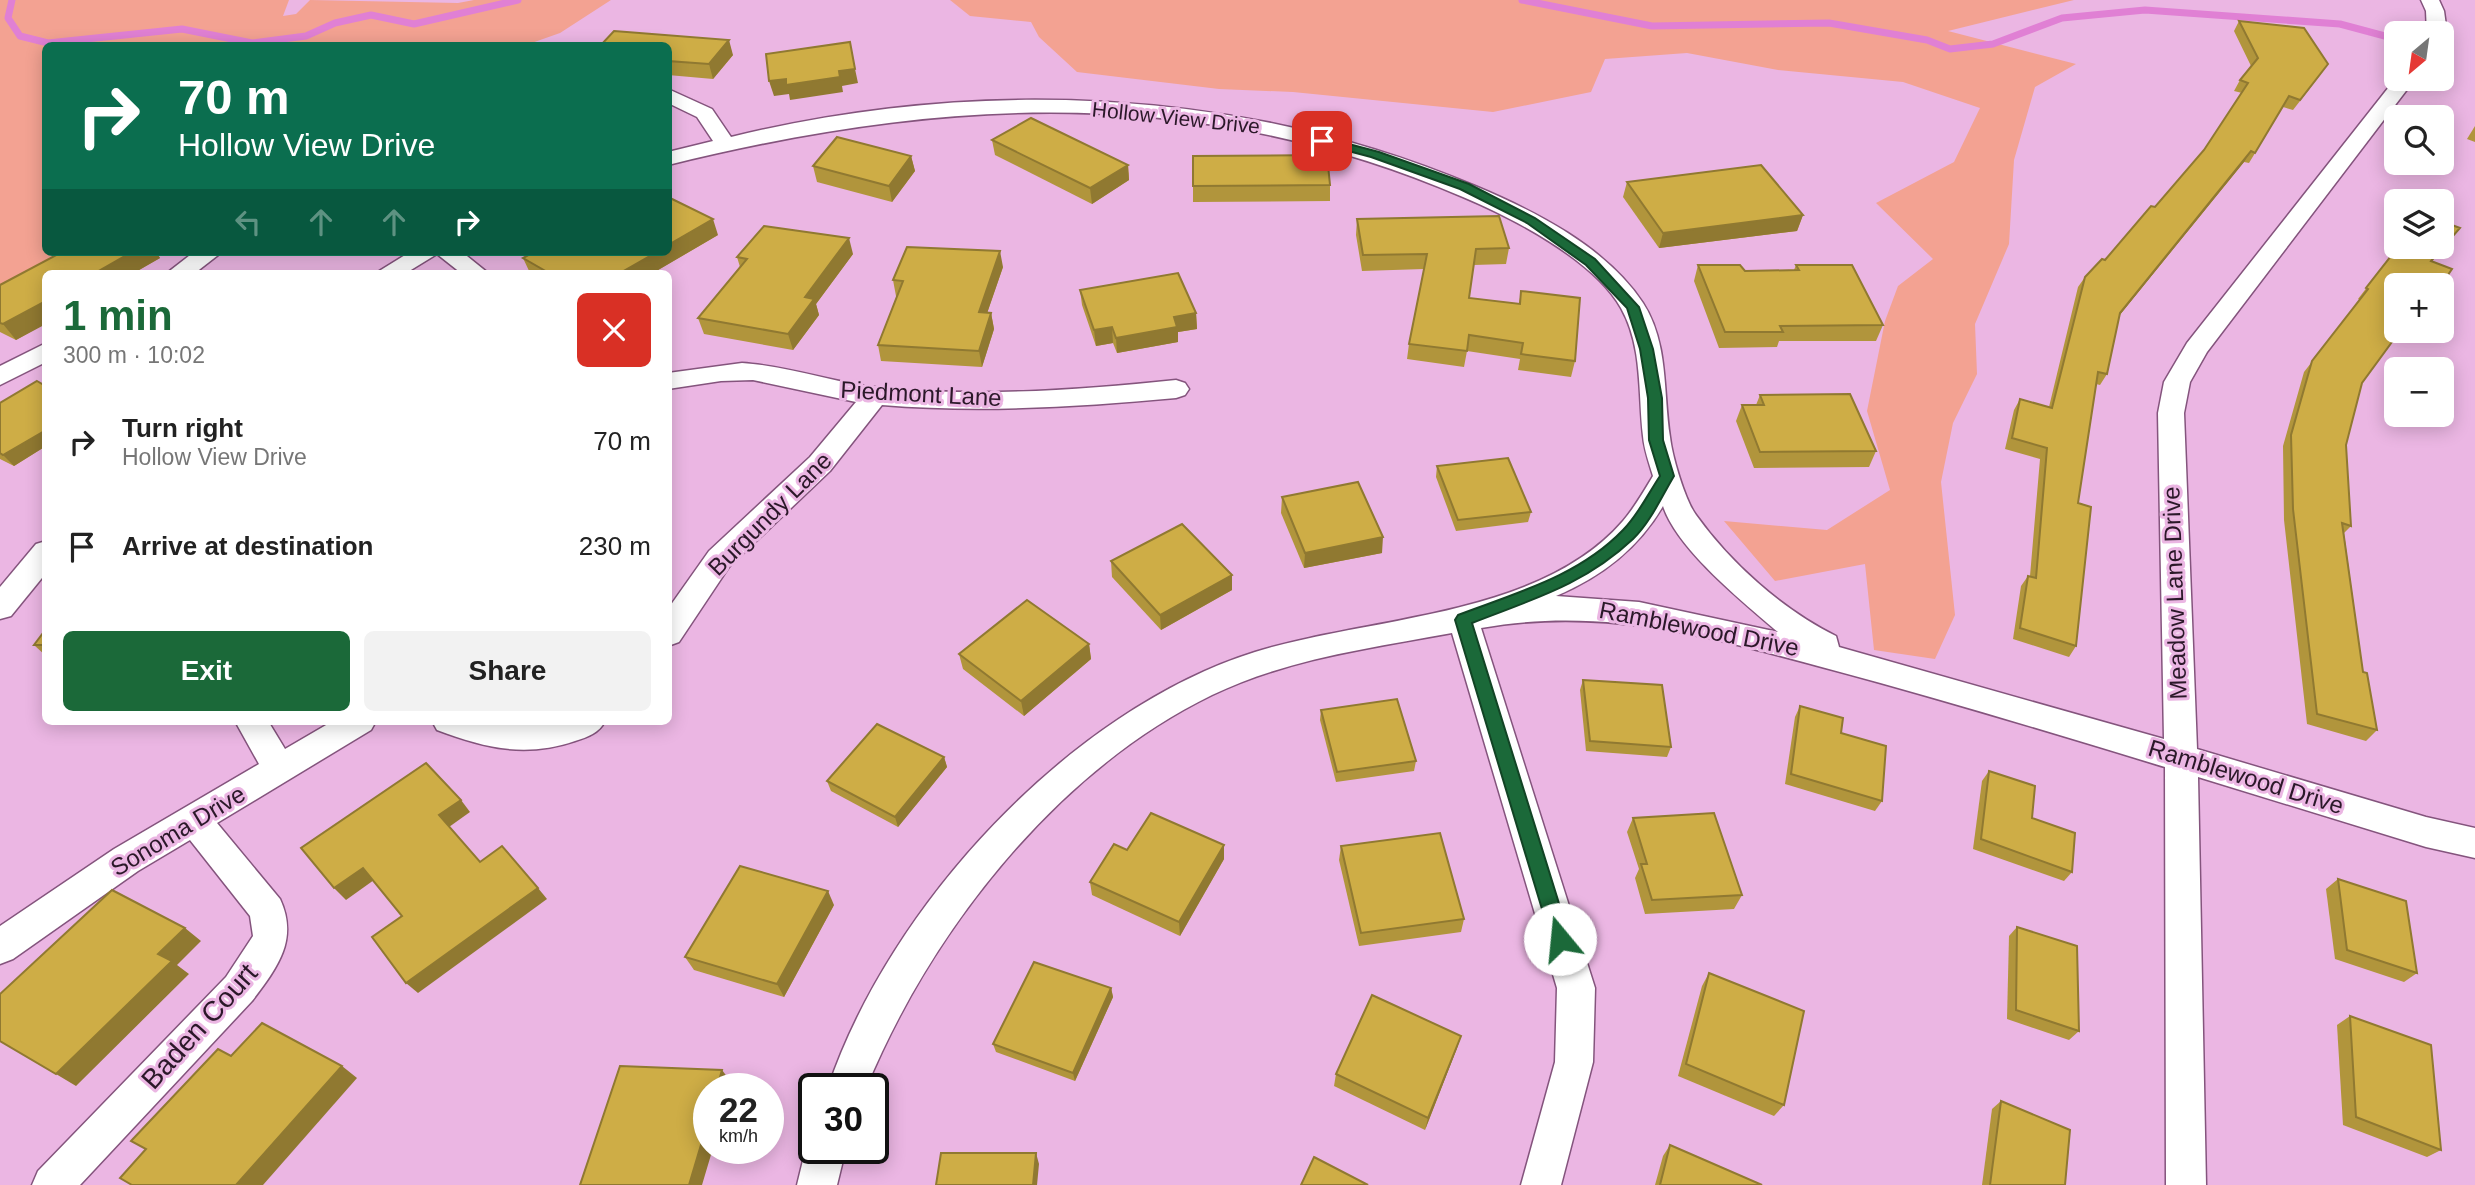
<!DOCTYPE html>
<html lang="en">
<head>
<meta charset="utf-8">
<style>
	body { margin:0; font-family:Helvetica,sans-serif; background:#f2f2f2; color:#222; height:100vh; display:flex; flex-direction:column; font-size:26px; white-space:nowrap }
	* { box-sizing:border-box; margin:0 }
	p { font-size:23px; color:#767676 }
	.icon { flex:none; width:38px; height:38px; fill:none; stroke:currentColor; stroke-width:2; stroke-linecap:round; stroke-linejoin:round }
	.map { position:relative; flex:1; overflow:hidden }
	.details { position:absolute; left:42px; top:270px; width:630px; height:455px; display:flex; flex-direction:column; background:#fff; border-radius:10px; box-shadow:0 4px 18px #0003 }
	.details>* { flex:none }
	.top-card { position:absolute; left:42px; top:42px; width:630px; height:214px; border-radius:10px; box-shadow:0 4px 18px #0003; background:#0b6e4f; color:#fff; overflow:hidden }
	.needle { width:46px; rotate:209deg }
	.controls { position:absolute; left:2384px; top:21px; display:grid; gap:14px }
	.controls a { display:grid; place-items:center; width:70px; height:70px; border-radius:10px; background:#fff; box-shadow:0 4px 18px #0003; font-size:35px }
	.speed { position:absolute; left:693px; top:1073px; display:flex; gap:14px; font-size:35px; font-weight:700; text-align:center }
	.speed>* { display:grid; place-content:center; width:91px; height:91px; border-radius:50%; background:#fff; box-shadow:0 4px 18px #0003; line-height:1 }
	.speed small { font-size:18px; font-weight:400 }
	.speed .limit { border:4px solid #111; border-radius:10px; background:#fff; color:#111 }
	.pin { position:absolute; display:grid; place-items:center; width:60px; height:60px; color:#fff; margin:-30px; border-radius:14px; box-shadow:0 4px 10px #0006 }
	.me { position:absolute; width:77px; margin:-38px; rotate:343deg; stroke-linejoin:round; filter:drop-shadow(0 0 5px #0008) }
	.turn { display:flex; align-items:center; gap:24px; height:147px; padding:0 21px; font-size:32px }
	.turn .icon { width:91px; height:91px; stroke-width:2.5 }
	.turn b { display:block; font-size:49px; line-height:60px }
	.lanes { display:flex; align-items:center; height:66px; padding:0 21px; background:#0003; justify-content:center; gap:35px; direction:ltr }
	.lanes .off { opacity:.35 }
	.round { display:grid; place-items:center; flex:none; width:74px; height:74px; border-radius:10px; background:#f2f2f2 }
	.headline { display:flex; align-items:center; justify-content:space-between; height:119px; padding:0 21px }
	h1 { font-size:42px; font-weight:700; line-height:52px; color:#1b6939 }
	.cta { display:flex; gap:14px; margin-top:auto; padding:14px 21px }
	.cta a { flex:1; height:80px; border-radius:10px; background:#1b6939; color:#fff; font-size:28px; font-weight:700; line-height:80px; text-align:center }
	.cta a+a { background:#f2f2f2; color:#222 }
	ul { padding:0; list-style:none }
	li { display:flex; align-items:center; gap:21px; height:105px; padding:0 21px }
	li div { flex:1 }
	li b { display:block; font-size:26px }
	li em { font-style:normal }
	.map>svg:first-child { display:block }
	.green { fill:#f3a292 }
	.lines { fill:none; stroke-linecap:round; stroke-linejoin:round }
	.stream { stroke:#e080d4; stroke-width:7 }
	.street-casing { stroke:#84547d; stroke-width:3 }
	.street { fill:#fff; fill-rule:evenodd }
	.wall { fill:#b1953c }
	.shaded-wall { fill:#907931 }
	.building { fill:#cead46; stroke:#907931; stroke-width:2 }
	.route { fill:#1b6939; stroke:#124425; stroke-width:2 }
	.labels { text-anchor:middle; stroke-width:6; stroke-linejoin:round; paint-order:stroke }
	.far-street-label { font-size:21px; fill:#2b1829; stroke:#ebb6e3 }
	.street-label { font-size:24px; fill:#2b1829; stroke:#ebb6e3 }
	.near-street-label { font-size:28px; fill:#2b1829; stroke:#ebb6e3 }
</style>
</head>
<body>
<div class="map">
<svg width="2475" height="1185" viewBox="0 0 2475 1185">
	<rect width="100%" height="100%" fill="#ebb6e3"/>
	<g class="green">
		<polygon points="0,0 289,0 283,16 296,14 310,0 458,3 474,0 611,0 560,33 526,45 46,46 46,252 67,252 0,294"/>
		<polygon points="950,0 2074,0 1948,31 2076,64 2035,87 2014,160 2009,244 1975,324 1977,374 1953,423 1941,482 1955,615 1935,659 1874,650 1865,564 1775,581 1724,521 1827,530 1890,490 1867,411 1885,321 1898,286 1933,259 1876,203 1954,162 1980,108 1903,82 1778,70 1687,53 1605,59 1591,92 1493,112 1293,92 1219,89 1077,72 1039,37 1031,22 970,16"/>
	</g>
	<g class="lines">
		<g class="stream">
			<polyline points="12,0 8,18 20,36 48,43 182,29 252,43 306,36 335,23 371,15 414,24 518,0"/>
			<polyline points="1522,0 1652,26 1829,23 1927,40 1950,49 1993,44 2062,18 2145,10 2340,24 2396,39"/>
		</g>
		<g class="street-casing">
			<g id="street">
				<polygon points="2421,0 2439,0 2444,11 2447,33 2444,37 2441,38 2441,33 2427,33 2426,11"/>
				<path d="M2396 78 2415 79 2207 352 2190 382 2184 413 2197 749 2426 817 2475 828V858L2426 847 2198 777 2206 1185H2166L2165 767C2053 733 1942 699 1829 669 1709 637 1606 606 1481 628L1595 988 1593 1062 1561 1185H1521L1555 1062 1557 988 1452 633C1371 648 1286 659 1212 695 1056 771 931 931 866 1088H828C889 906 1070 710 1255 652 1370 616 1539 618 1623 521 1635 507 1644 491 1653 476 1649 463 1644 449 1643 436 1638 394 1643 347 1621 308 1594 260 1513 218 1463 197 1199 83 942 97 668 165V152L713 141 697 117 668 103V89L712 109 731 137C976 77 1242 87 1475 186 1535 211 1606 247 1643 303 1669 343 1663 393 1670 437 1672 456 1685 500 1696 515 1731 564 1782 609 1836 636L1839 647 2164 739 2158 413 2164 382 2187 343ZM1663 506C1677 549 1743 602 1778 632L1639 602 1556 596C1601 577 1638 549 1663 506Z"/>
				<polygon points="194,252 222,252 195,273 167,273"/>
				<polygon points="410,252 462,252 488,273 461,273 437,254 406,273 376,273"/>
				<polygon points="46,343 46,362 0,385 0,366"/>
				<path d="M742 363C790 366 836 384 884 388 981 397 1079 390 1176 380L1185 383 1189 389 1185 395 1176 398C1078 407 980 413 882 405L830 471 729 567 679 642 668 646V609L709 551 810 457 856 402 753 380 721 381 668 389V373Z"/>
				<polygon points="46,541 46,573 11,616 0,619 0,587 36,544"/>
				<path d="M235 721H268L285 749 333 721H376L371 730 217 823 280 899C299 940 277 968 252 1001L80 1185H32L38 1171 226 977 253 936 250 916 190 840 138 871 13 959 0 964V926L114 849 259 764Z"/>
				<path d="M432 721H489L519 725 554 721H605C599 733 588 737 575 741 525 758 485 748 437 730Z"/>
				<polygon points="814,1133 814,1148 846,1148 837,1185 797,1185 806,1148"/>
			</g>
		</g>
		<use href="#street" class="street"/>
	</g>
	<g class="wall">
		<polygon points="2239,21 2321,74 2293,110 2283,107 2249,163 2244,162 2119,316 2107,374 2100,385 2096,384 2078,503 2076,646 2069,657 2013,639 2021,586 2028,576 2030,576 2040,459 2005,449 2014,410 2020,399 2049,407 2078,287 2085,277 2105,260 2155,207 2204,150 2242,93 2234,91 2240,80 2251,66 2234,31"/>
		<polygon points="668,46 733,55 713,79 668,75"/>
		<polygon points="2475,126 2475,142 2467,139"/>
		<polygon points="992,140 1128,165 1129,180 1092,204 995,155"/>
		<polygon points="911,156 915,171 892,202 817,182 813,166"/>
		<polygon points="1627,182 1803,215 1797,231 1659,248 1623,197"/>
		<polygon points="1330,185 1330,201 1193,202 1193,186"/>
		<polygon points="1357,219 1509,248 1506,264 1474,265 1469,298 1519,304 1521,291 1575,361 1571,377 1518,370 1520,359 1467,351 1464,367 1407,359 1409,344 1424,269 1362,271 1356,235"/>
		<polygon points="2460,228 2432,261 2396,285 2362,383 2346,445 2351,526 2344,533 2363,672 2377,730 2366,741 2307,724 2284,520 2283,446 2304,372 2360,300 2358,299 2398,247"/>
		<polygon points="718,235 653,273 530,273 523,258"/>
		<polygon points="62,252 156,252 160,258 16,340 0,332 0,285"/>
		<polygon points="853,254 816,304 819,315 793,350 704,334 698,318 740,267 737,257"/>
		<polygon points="1698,265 1745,271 1794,270 1796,265 1883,325 1876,341 1779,341 1777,347 1719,348 1694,281"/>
		<polygon points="1003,267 987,313 991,313 994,329 982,367 881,361 878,345 897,296 896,296 893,280"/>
		<polygon points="1080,290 1196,313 1197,329 1178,332 1178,342 1117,353 1113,343 1096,346 1082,305"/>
		<polygon points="46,384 46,446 14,466 0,459 0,403"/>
		<polygon points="1760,395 1876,451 1869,467 1754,468 1736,421 1742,405 1756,405"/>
		<polygon points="1437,466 1531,512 1528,522 1456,531 1436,477"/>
		<polygon points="1282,497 1382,553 1304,568 1281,513"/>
		<polygon points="1111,561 1232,590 1161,630 1112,577"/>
		<polygon points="46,629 46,656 34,645"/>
		<polygon points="1089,644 1091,659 1024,716 963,669 959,654"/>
		<polygon points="1583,680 1671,747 1667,757 1586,751 1580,690"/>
		<polygon points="1800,706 1841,733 1882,801 1875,811 1785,784 1795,717"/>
		<polygon points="1321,710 1416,761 1414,771 1336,782 1320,720"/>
		<polygon points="944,757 947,767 898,827 831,791 827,781"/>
		<polygon points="1989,771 2032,818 2072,872 2064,881 1973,849 1982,781"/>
		<polygon points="1633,818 1742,895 1734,909 1645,914 1635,878 1639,869 1627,832"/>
		<polygon points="1224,845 1224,859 1180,936 1092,895 1090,882 1127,850"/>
		<polygon points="1341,846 1464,919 1461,932 1359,946 1339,860"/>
		<polygon points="2338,879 2417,973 2404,982 2335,959 2326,889"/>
		<polygon points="834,905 784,997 694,970 685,957"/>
		<polygon points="2017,927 2079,1031 2069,1040 2007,1019 2009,936"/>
		<polygon points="1709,973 1784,1105 1774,1116 1678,1076 1702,986"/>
		<polygon points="1111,988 1113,997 1075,1081 996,1052 993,1044"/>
		<polygon points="2350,1016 2441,1150 2427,1157 2343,1125 2337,1025"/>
		<polygon points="1461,1036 1457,1048 1425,1130 1334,1086 1336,1074"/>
		<polygon points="2001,1101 2065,1185 1982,1185 1992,1109"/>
		<polygon points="1670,1145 1762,1185 1655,1185 1663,1156"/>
	</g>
	<g class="shaded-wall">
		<polygon points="729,40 733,55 713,79 709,64"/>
		<polygon points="855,69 858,83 842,86 843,92 790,100 789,94 774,96 769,81"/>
		<polygon points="2251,151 2244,162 2113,323 2120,313"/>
		<polygon points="911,156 915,171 892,202 889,186"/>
		<polygon points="1128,165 1129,180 1092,204 1090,188"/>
		<polygon points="1803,215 1797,231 1659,248 1663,233"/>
		<polygon points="713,219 718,235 653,273 620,273 657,252 668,252 668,245"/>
		<polygon points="849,238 853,254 816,304 819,315 793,350 788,334 805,297"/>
		<polygon points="1000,251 1003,267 982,328 979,312"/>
		<polygon points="132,252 156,252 160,258 134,273 95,273"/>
		<polygon points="46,301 46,324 16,340 3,324"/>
		<polygon points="991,313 994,329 982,367 979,351"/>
		<polygon points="1196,313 1197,329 1178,332 1178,342 1117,353 1116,338 1174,317"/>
		<polygon points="1112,327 1113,343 1096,346 1094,330"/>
		<polygon points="46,430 46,446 14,466 3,455"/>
		<polygon points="1383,537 1382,553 1304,568 1305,553"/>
		<polygon points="1232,575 1232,590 1161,630 1160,615"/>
		<polygon points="1089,644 1091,659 1024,716 1021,701"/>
		<polygon points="944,757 947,767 898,827 895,817"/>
		<polygon points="461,800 470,812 449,827 439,815"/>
		<polygon points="1224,845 1224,859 1180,936 1179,922"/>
		<polygon points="363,868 374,880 346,900 334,888"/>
		<polygon points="538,888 547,899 418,993 406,983"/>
		<polygon points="828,891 834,905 784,997 777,984"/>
		<polygon points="185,928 201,941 177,965 189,974 76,1086 56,1074 158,954"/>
		<polygon points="1111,988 1113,997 1075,1081 1073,1073"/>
		<polygon points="1461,1036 1457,1048 1425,1130 1428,1118"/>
		<polygon points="342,1066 357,1078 263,1185 236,1185"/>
		<polygon points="722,1070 731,1082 729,1088 717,1088"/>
		<polygon points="709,1118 709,1148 713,1148 702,1185 689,1185"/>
		<polygon points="1036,1153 1039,1164 1037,1185 1033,1185"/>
	</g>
	<g class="building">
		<polygon points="2239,21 2304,28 2328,64 2300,100 2289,96 2255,153 2251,151 2120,313 2107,374 2098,372 2078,503 2091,507 2076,646 2020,628 2028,576 2036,578 2047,448 2012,438 2020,399 2052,408 2085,277 2102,259 2105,260 2151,206 2155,207 2204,150 2248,83 2240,80 2258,58"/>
		<polygon points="614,31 729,40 709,64 668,61 668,46 600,46"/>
		<polygon points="850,42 855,69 839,71 840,77 786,85 786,79 769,81 766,54"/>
		<polygon points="1031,118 1128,165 1090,188 992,140"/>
		<polygon points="837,137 911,156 889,186 813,166"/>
		<polygon points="1327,155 1330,185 1193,186 1193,156"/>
		<polygon points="1761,165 1803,215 1663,233 1627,182"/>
		<polygon points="668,197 713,219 668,245"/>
		<polygon points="1499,216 1509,248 1476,249 1469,298 1520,304 1521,291 1580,298 1575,361 1521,354 1523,343 1469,335 1467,351 1409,344 1427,254 1363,255 1357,219"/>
		<polygon points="2441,221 2460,228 2431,261 2452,269 2441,285 2396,285 2396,331 2400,331 2362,383 2346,445 2351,526 2342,523 2363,672 2367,673 2377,730 2317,714 2293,509 2291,435 2312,361 2368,289 2366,288 2398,247 2441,247"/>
		<polygon points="764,226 849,238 805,297 814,299 788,334 698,318 747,259 737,257"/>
		<polygon points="907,247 1000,251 979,312 991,313 979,351 878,345 903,281 893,280"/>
		<polygon points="62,252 132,252 95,273 46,273 46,301 3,324 0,323 0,285"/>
		<polygon points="534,252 657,252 620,273 549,273 523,258"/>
		<polygon points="1698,265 1740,265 1745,271 1799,270 1796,265 1852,265 1883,325 1780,326 1783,332 1725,332"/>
		<polygon points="1178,273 1196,313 1174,317 1177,327 1116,338 1112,327 1094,330 1080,290"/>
		<polygon points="37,381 44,385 46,384 46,430 3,455 0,453 0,403"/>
		<polygon points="1850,394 1876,451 1760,452 1742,405 1764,405 1760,395"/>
		<polygon points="1508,458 1531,512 1458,520 1437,466"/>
		<polygon points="1358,482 1383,537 1305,553 1282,497"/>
		<polygon points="1182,524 1232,575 1160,615 1111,561"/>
		<polygon points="1027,600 1089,644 1021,701 959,654"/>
		<polygon points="46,629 46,645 34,645"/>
		<polygon points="1583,680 1662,685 1671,747 1590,741"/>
		<polygon points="1397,699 1416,761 1337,772 1321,710"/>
		<polygon points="1800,706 1843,718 1841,733 1886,746 1882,801 1791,774"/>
		<polygon points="877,724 944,757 895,817 827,781"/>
		<polygon points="426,763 461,800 439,815 480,862 502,846 538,888 406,983 372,937 402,916 363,868 334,888 301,848"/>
		<polygon points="1989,771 2035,786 2032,818 2075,833 2072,872 1981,839"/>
		<polygon points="1151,813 1224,845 1179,922 1090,882 1114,844 1127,850"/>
		<polygon points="1714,813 1742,895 1652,900 1641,864 1647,864 1633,818"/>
		<polygon points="1440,833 1464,919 1361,933 1341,846"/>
		<polygon points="740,866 828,891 777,984 685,957"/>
		<polygon points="2338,879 2406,901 2417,973 2347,950"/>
		<polygon points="112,890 185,928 158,954 172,961 56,1074 0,1041 0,994"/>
		<polygon points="2017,927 2077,946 2079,1031 2016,1010"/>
		<polygon points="1034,962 1111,988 1073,1073 993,1044"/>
		<polygon points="1709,973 1804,1011 1784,1105 1686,1064"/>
		<polygon points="1372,995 1461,1036 1428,1118 1336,1074"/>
		<polygon points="2350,1016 2431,1045 2441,1150 2356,1117"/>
		<polygon points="262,1023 342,1066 236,1185 132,1185 120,1178 146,1149 131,1141 218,1049 231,1056"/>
		<polygon points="620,1066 722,1070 717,1088 709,1088 709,1118 689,1185 580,1185"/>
		<polygon points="2001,1101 2070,1130 2065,1185 1990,1185"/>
		<polygon points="1670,1145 1762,1185 1660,1185"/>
		<polygon points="941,1153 1036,1153 1033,1185 936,1185"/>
		<polygon points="1314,1157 1368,1185 1301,1185"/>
	</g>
	<path class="route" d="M1322 137 1379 152 1469 184 1535 218 1595 259 1639 307 1653 349 1662 398 1663 440 1674 476C1662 496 1650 523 1633 539 1584 585 1533 599 1472 623L1570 939 1567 945 1560 947 1554 945 1551 939 1455 620 1458 615C1516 593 1579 576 1623 530 1638 515 1648 494 1660 476L1649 440 1648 398 1640 349 1627 308 1586 265 1527 223 1460 189 1371 157 1318 143V138Z"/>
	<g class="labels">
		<g class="far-street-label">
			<text transform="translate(1176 118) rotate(6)" y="7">Hollow View Drive</text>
		</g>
		<g class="street-label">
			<text transform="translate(921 394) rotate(3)" y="8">Piedmont Lane</text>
			<text transform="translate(770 514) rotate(-45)" y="8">Burgundy Lane</text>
			<text transform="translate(2175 593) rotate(-92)" y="8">Meadow Lane Drive</text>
			<text transform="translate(1699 629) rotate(11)" y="8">Ramblewood Drive</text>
			<text transform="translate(2246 777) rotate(17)" y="8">Ramblewood Drive</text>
			<text transform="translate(178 831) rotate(-31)" y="8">Sonoma Drive</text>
		</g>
		<g class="near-street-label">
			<text transform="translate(199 1026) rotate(-48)" y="10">Baden Court</text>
		</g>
	</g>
</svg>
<div class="controls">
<a><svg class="needle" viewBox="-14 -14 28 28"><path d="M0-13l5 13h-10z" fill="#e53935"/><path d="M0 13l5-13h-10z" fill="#767676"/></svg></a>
<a><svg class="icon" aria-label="search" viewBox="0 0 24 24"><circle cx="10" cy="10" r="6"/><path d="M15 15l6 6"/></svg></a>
<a><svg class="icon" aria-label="layers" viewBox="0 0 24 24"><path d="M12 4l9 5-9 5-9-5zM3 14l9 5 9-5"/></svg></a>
<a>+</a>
<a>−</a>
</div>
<div class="speed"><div>22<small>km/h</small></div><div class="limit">30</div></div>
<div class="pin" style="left:1322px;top:141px;background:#d93025"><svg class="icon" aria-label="arrive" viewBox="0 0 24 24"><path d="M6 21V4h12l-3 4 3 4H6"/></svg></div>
<svg class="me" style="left:1560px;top:939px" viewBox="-20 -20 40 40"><circle r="19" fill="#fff"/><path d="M0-13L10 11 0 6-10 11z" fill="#1b6939"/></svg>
<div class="top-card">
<div class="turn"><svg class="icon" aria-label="right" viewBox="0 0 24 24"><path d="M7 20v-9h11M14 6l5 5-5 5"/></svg><div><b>70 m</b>Hollow View Drive</div></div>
<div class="lanes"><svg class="icon off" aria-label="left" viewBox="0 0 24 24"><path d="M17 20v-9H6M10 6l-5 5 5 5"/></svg><svg class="icon off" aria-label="ahead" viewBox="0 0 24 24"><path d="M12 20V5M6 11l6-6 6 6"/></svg><svg class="icon off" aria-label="ahead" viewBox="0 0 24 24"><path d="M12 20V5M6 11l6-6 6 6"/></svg><svg class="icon" aria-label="right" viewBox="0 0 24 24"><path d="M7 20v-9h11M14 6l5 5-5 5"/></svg></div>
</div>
<section class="details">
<div class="headline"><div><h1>1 min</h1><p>300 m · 10:02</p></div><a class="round" style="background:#d93025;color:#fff"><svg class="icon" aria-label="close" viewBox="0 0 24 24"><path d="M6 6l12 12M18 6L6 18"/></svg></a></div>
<ul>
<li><svg class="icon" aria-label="right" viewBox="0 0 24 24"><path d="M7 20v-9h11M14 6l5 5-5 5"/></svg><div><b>Turn right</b><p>Hollow View Drive</p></div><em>70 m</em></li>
<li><svg class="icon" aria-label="arrive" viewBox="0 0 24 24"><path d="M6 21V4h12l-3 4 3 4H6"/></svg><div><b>Arrive at destination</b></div><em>230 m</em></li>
</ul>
<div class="cta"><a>Exit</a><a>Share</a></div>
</section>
</div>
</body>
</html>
